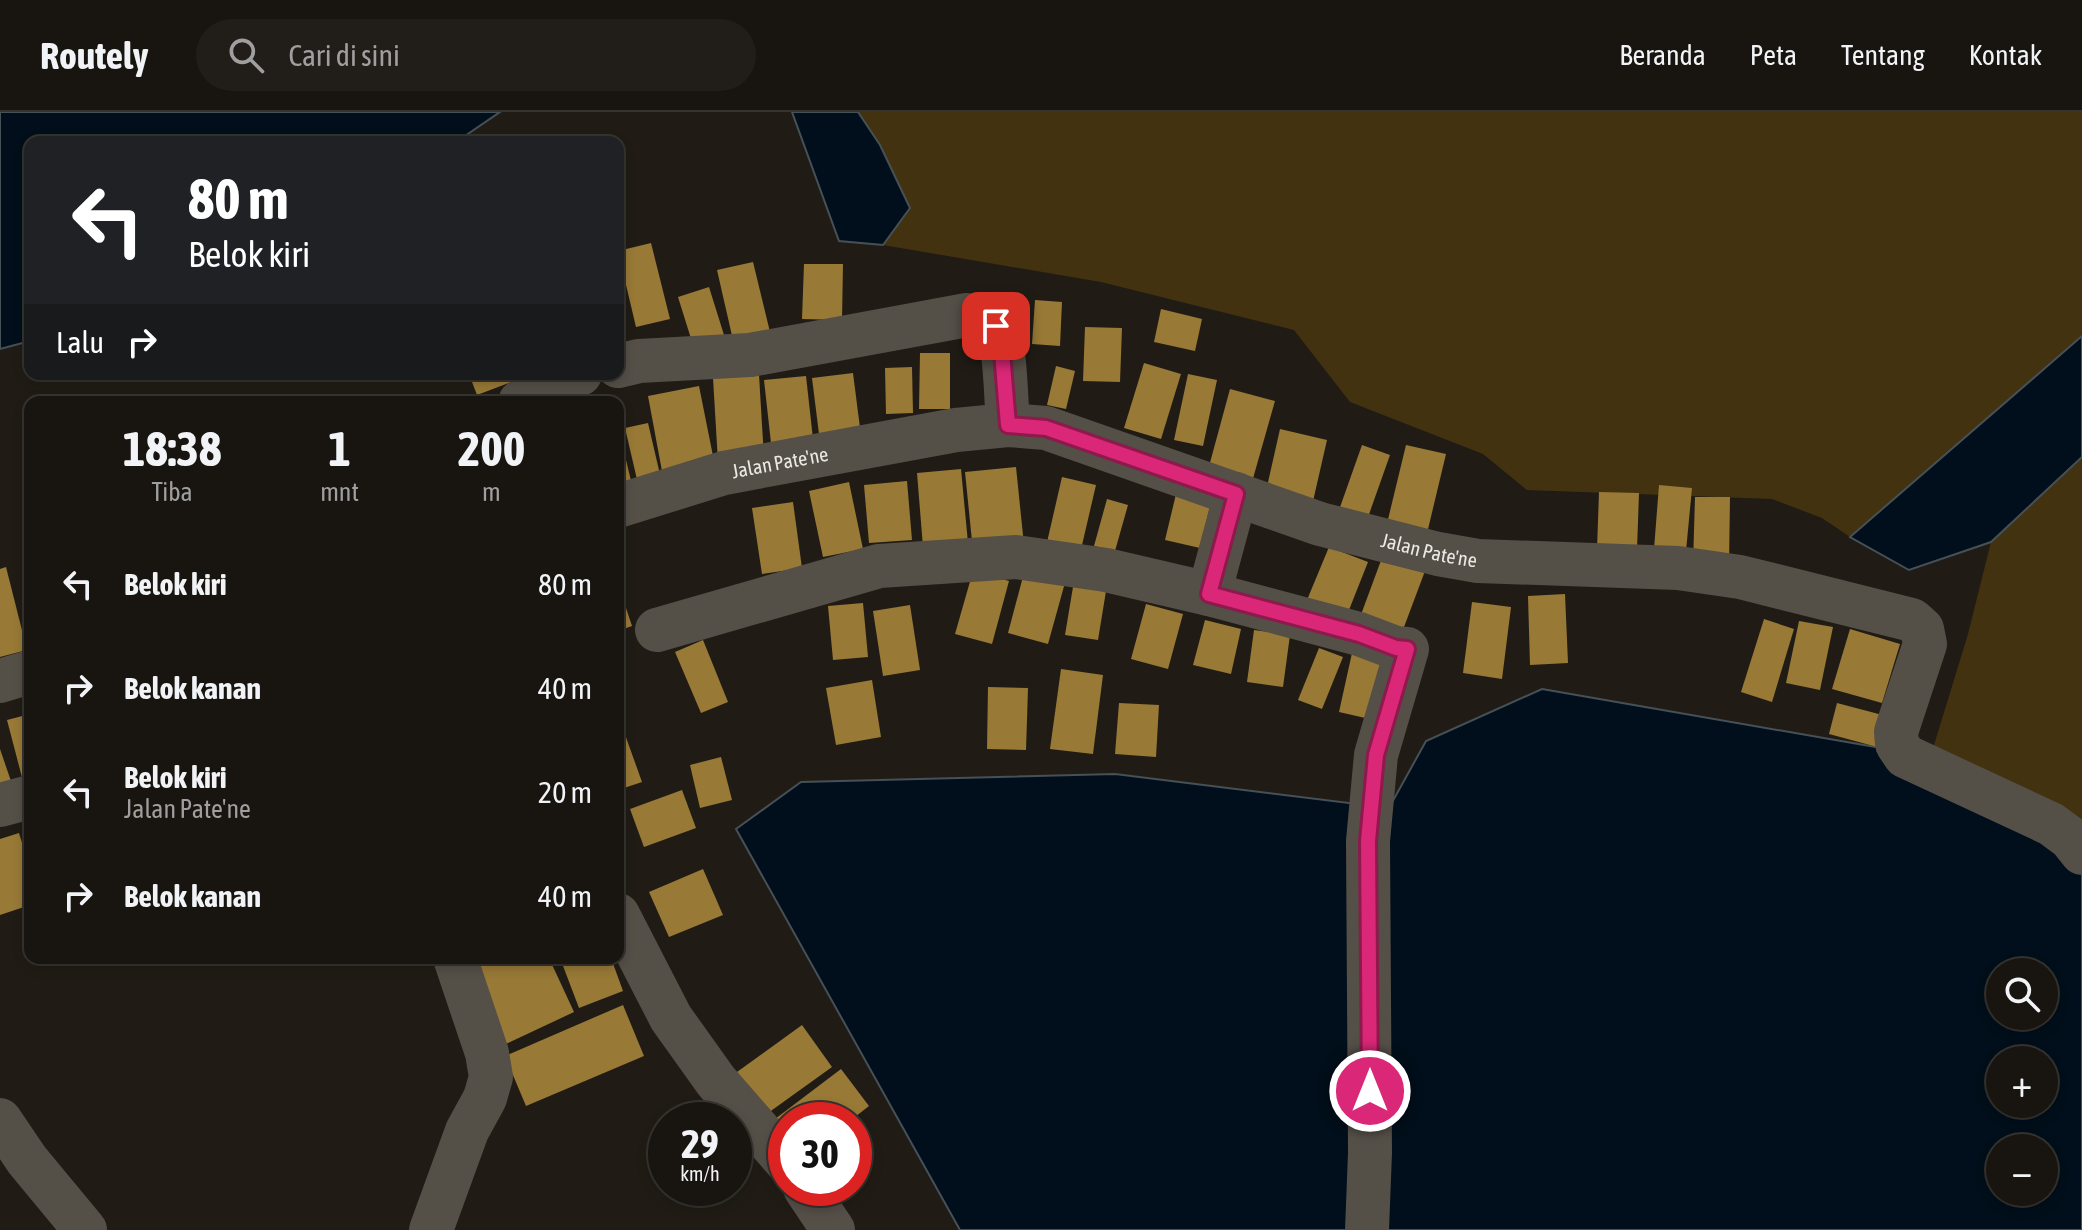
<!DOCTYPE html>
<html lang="id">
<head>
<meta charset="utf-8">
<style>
	body { margin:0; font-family:"Asap Condensed",sans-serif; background:#211e19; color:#f1f3f6; height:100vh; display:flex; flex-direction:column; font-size:30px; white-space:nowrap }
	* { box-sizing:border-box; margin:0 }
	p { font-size:26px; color:#9f9f9f }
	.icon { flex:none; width:44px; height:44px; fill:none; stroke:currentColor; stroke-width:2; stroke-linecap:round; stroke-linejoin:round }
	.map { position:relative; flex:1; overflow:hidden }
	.panel { position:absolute; left:24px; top:284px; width:600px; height:568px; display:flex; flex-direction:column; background:#181510; border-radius:16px; box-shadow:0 4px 12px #0003,0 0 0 2px #363430 }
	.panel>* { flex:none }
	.guide { position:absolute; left:24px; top:24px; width:600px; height:244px; border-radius:16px; box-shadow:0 4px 12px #0003,0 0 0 2px #363430; background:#202124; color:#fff; overflow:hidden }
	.tools { position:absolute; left:1986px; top:846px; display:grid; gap:16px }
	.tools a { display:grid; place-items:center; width:72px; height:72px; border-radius:50%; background:#181510; box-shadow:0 4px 12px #0003,0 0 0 2px #363430; font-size:40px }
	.speed { position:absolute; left:648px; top:990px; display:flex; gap:16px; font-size:40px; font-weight:700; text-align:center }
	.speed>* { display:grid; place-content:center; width:104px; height:104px; border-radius:50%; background:#181510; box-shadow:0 4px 12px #0003,0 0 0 2px #363430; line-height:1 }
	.speed small { font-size:20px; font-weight:400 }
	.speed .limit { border:12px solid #d22; background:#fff; color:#111 }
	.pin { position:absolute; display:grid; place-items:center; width:68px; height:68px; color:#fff; margin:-34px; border-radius:16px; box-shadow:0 4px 12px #0006 }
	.me { position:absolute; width:88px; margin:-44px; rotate:0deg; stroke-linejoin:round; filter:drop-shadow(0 0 6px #0008) }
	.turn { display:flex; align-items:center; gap:28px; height:168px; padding:0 32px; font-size:36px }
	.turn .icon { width:104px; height:104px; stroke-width:2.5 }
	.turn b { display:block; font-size:56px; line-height:68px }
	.then { display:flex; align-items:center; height:76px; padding:0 32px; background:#0003; gap:16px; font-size:30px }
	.eta { display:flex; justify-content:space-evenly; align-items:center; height:136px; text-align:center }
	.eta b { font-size:48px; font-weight:700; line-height:56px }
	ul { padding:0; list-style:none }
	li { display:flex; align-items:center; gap:24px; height:104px; padding:0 32px }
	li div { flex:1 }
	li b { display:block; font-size:30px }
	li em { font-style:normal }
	header { display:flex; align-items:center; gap:48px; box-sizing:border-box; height:112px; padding:0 40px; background:#181510; border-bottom:2px solid #363430 }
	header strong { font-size:38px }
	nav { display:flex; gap:44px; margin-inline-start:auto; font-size:28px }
	.search { width:560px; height:72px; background:#211e19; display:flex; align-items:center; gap:20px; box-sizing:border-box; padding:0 28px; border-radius:44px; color:#9f9f9f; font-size:30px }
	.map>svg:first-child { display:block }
	.green { fill:#42320f }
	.water { fill:#000f1b; stroke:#465057; stroke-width:2; fill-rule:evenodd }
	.building { fill:#987936 }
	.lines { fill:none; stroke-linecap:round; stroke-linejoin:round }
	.minor { stroke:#544f47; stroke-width:44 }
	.route-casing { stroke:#8e194d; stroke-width:20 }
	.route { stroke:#db2777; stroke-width:14 }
	.labels { text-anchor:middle; stroke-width:8; stroke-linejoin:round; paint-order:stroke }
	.street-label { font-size:20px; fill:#ebe9e4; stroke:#201c15 }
</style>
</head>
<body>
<header>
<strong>Routely</strong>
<div class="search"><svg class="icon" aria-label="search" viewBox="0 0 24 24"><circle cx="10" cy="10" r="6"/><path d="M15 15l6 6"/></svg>Cari di sini</div>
<nav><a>Beranda</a><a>Peta</a><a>Tentang</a><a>Kontak</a></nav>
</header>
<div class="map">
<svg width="2082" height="1118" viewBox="0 0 2082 1118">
	<rect width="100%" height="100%" fill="#201c15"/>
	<g class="green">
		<polygon points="858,0 2082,0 2082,224 1850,425 1822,406 1772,387 1527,378 1483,342 1350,290 1294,218 1101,170 883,133 909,96 880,33"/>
		<polygon points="2082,345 2082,756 1927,656 1968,522 1991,430"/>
	</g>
	<g class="water">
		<polygon points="0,0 500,0 456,30 30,30 30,229 0,237"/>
		<polygon points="792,0 858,0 880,33 910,96 883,133 839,129"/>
		<polygon points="2082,224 2082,345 1991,430 1909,458 1850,425"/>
		<path d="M1542 577 1881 636 2033 701 2082 756V1118H960L736 717 801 670 1115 662 1389 696 1426 629ZM2000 860H2044V904H2000ZM2000 948H2044V992H2000ZM2000 1036H2044V1080H2000Z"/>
	</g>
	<g class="building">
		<polygon points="651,131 670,207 636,215 618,139"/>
		<polygon points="753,150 770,220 733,228 717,158"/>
		<polygon points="804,152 843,152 842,208 802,207"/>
		<polygon points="709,175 724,223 693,233 678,185"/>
		<polygon points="1035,188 1062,190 1060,234 1032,232"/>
		<polygon points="1161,197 1202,207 1195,239 1154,230"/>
		<polygon points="1085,215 1122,216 1120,270 1083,269"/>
		<polygon points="920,241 950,241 950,297 919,297"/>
		<polygon points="1144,251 1181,262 1161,327 1124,316"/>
		<polygon points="1056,254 1075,259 1066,297 1047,293"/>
		<polygon points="912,255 913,301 886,302 885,256"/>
		<polygon points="853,261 860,316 819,322 812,266"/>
		<polygon points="469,262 532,262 477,283"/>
		<polygon points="1188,262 1217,268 1203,334 1174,328"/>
		<polygon points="759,263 764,346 718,350 713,266"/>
		<polygon points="806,264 813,327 771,331 764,268"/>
		<polygon points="699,274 714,349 662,359 648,284"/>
		<polygon points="1230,277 1275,289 1252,370 1208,358"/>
		<polygon points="648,311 662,371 639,376 625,316"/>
		<polygon points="1280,317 1327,328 1311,398 1264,388"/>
		<polygon points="619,319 633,377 618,380 618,320"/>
		<polygon points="1362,333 1390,343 1367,408 1339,398"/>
		<polygon points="1406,333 1446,342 1424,434 1384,424"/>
		<polygon points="1016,355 1024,433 973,439 965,360"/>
		<polygon points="961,357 968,431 923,435 917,361"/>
		<polygon points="1062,365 1096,373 1079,446 1045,439"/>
		<polygon points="907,369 912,428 869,431 864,373"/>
		<polygon points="849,370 863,437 823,445 809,379"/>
		<polygon points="1659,373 1692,376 1686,439 1654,437"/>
		<polygon points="1177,378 1212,386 1200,436 1165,428"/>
		<polygon points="1599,380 1639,381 1637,438 1597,438"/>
		<polygon points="1695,385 1730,385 1729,453 1693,453"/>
		<polygon points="1107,387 1128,393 1115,439 1094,434"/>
		<polygon points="793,390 802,456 762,462 752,396"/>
		<polygon points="1329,435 1368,450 1347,503 1307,488"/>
		<polygon points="1383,443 1425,459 1401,523 1359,508"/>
		<polygon points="6,455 27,538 0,545 0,457"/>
		<polygon points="1025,457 1066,467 1048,532 1008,521"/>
		<polygon points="973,459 1009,469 992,532 955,522"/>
		<polygon points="1074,469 1107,473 1098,528 1065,523"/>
		<polygon points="618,472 632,514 618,519"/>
		<polygon points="1565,482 1568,551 1530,553 1528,484"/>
		<polygon points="1472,490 1511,495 1502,567 1463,561"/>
		<polygon points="863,491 868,545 833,548 828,494"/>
		<polygon points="1146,492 1183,502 1168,557 1131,547"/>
		<polygon points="910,493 920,558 883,564 873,499"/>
		<polygon points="1764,507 1794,517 1772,590 1741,580"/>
		<polygon points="1205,508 1241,517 1231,562 1193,553"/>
		<polygon points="1799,509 1833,515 1820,578 1786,571"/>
		<polygon points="1850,517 1900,532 1882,591 1832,577"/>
		<polygon points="1254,518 1290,523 1283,575 1247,570"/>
		<polygon points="703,528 728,590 701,601 675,540"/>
		<polygon points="1319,536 1343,545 1322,597 1298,588"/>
		<polygon points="1352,541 1388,549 1374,608 1339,600"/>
		<polygon points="1061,557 1103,563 1093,642 1050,637"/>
		<polygon points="872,568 881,625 836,633 826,576"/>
		<polygon points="988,575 1028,576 1026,638 987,637"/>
		<polygon points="1119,591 1159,593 1156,645 1115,642"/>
		<polygon points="1837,591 1890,605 1881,636 1829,622"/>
		<polygon points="30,602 30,671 24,673 7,608"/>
		<polygon points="618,603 642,670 618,678"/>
		<polygon points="0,637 13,675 0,679"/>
		<polygon points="721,645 732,688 700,696 690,653"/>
		<polygon points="682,678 696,716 644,735 630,697"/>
		<polygon points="19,721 30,756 30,793 0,803 0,727"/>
		<polygon points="703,757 723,803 669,825 649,780"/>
		<polygon points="466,846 549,846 574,900 506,932"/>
		<polygon points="560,846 611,846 623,879 579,896"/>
		<polygon points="623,893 644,944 526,994 505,944"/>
		<polygon points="802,913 832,955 768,1001 737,960"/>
		<polygon points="841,957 869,994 851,1008 786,1008 786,1030 771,1010"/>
	</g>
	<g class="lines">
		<g class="minor">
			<path d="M618 254 639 249 750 243 967 203C977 205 988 205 995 214 1006 226 1006 294 1008 313"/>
			<polyline points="520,290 545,270 580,262"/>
			<polyline points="1236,382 1209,482 1359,522 1396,536 1407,537 1376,643 1368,729 1370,1041 1367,1118"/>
			<path id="s1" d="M618 394 724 361 956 318 1008 313 1046 316 1320 412 1438 442 1478 449 1678 456 1740 465 1912 508 1922 517 1925 532 1896 620 1897 632 1905 644 2051 712 2070 726 2082 741"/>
			<polyline points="657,518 879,454 1016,445 1106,458 1209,482"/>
			<polyline points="0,569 30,560"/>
			<polyline points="0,693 30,685"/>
			<polyline points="618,803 671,906 716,969 786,1049"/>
			<polyline points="0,1008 27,1048 85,1118"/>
			<polyline points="805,1076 833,1118"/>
			<polyline points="431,1118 467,1019 485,986 491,965 487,941 455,846"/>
		</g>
	</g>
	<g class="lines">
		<g class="route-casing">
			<polyline id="route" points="996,214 1001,228 1008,313 1046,316 1236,382 1209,482 1359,522 1396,536 1407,537 1376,643 1368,729 1370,979"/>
		</g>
		<use href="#route" class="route"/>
	</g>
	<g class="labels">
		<g class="street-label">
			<text dy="7" stroke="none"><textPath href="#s1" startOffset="168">Jalan Pate'ne</textPath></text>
			<text dy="7" stroke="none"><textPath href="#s1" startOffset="840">Jalan Pate'ne</textPath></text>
		</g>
	</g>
</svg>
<div class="tools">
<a><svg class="icon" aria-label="search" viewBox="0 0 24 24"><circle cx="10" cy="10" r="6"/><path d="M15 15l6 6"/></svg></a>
<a>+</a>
<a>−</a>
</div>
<div class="speed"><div>29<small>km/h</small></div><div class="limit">30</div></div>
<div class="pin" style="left:996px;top:214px;background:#d93025"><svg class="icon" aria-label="arrive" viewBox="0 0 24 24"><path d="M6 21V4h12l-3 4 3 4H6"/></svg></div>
<svg class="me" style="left:1370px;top:979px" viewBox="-20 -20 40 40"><circle r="17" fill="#db2777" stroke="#fff" stroke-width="3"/><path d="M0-11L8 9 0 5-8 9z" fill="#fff"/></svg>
<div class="guide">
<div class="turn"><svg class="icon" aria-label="left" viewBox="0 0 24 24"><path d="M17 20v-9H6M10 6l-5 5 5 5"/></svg><div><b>80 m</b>Belok kiri</div></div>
<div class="then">Lalu<svg class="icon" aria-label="right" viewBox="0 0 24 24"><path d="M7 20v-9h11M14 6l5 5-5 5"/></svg></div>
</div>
<section class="panel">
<div class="eta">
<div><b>18:38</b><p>Tiba</p></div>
<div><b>1</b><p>mnt</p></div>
<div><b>200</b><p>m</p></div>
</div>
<ul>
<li><svg class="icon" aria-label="left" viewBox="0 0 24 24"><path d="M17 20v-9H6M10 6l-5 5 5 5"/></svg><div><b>Belok kiri</b></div><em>80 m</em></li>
<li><svg class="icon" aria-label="right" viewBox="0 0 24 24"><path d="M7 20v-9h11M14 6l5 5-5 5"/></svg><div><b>Belok kanan</b></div><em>40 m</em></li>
<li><svg class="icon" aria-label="left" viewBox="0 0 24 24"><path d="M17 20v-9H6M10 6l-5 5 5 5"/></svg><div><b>Belok kiri</b><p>Jalan Pate'ne</p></div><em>20 m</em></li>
<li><svg class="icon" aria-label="right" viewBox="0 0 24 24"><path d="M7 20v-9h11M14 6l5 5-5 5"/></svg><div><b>Belok kanan</b></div><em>40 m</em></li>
</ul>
</section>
</div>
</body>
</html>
